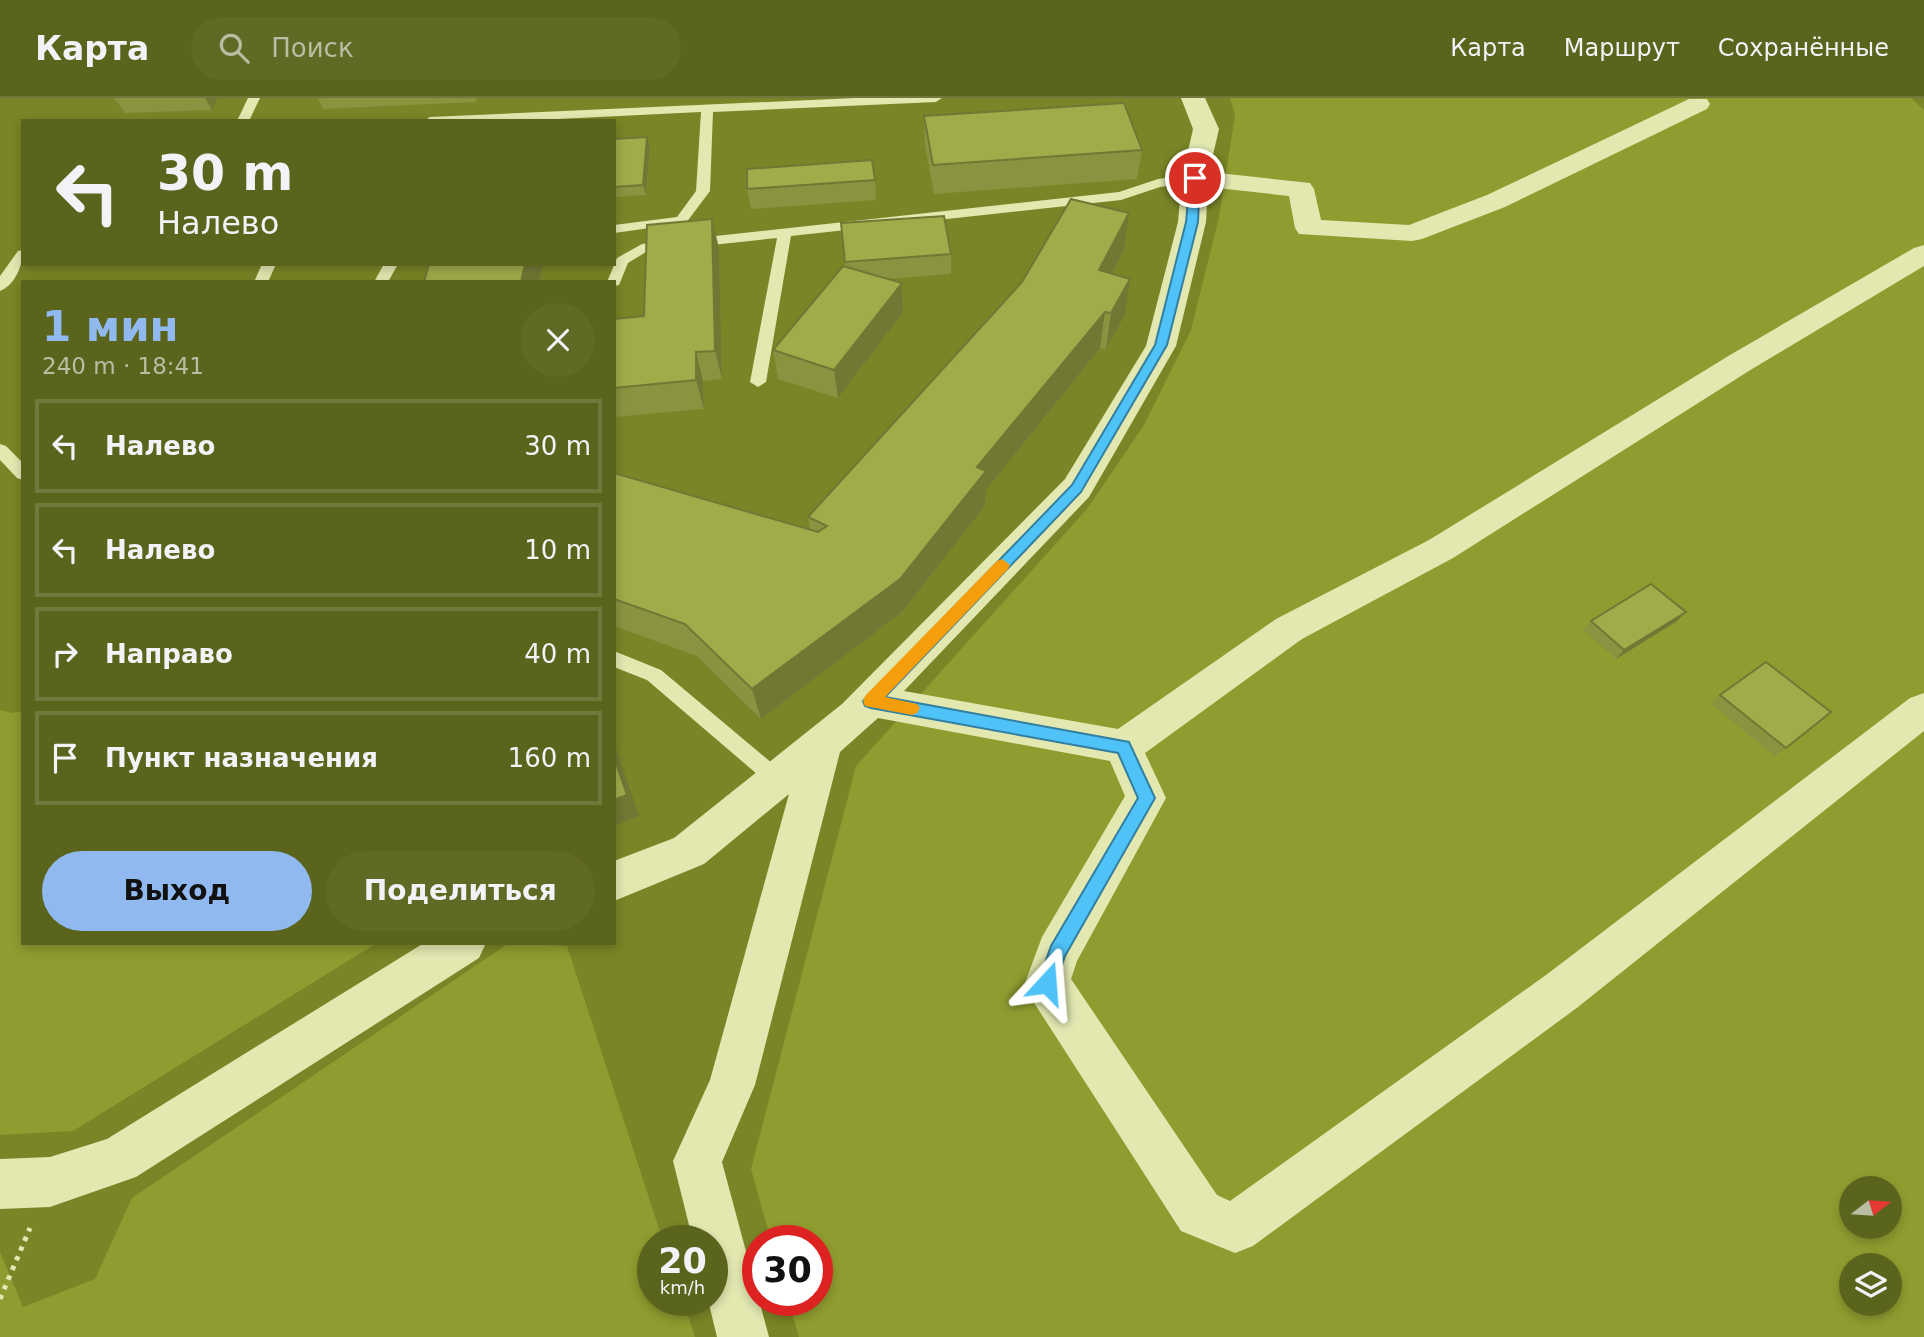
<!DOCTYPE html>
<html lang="ru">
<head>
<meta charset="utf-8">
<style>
	body { margin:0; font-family:"DejaVu Sans",sans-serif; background:#616a25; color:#f1f3f6; height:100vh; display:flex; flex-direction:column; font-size:26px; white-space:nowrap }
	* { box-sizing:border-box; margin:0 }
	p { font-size:23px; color:#b8bda3 }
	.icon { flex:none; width:38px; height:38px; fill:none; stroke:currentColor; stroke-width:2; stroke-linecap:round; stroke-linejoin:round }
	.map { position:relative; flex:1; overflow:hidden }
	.sheet { position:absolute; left:21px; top:182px; width:595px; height:665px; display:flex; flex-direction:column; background:#5b641c; border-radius:0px; box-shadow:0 4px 10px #0003 }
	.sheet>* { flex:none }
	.banner { position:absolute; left:21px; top:21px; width:595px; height:147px; border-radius:0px; box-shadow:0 4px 10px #0003; background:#5b641c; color:#f1f3f6; overflow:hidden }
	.needle { width:46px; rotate:73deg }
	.tools { position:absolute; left:1839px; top:1078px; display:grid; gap:14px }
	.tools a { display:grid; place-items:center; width:63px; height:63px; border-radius:50%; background:#5b641c; box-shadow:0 4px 10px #0003; font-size:35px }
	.speed { position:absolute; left:637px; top:1127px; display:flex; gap:14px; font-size:35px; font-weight:700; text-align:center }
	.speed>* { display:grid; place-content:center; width:91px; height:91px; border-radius:50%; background:#5b641c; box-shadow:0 4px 10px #0003; line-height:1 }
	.speed small { font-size:18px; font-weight:400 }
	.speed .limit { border:10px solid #d22; background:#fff; color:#111 }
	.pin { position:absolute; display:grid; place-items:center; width:60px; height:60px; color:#fff; margin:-30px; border:4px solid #fff; border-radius:50%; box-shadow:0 2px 7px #0007 }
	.me { position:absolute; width:77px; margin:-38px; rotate:19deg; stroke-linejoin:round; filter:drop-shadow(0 0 5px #0008) }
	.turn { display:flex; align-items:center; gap:24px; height:147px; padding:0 21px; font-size:32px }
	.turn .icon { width:91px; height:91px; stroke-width:2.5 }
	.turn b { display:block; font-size:49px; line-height:60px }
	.round { display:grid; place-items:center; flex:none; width:74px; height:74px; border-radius:37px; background:#616a25 }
	.summary { display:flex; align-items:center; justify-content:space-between; height:119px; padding:0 21px }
	h1 { font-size:42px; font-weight:600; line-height:52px; color:#90b9f0 }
	.cta { display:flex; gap:14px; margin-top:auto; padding:14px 21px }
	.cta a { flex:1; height:80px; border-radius:42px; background:#90b9f0; color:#111; font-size:28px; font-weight:600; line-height:80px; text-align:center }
	.cta a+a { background:#616a25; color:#f1f3f6 }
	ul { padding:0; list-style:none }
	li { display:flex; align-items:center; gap:21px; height:94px; margin:0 14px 10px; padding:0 7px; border:4px solid #70783b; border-radius:0px }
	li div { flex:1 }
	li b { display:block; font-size:26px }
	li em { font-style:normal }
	header { display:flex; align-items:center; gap:42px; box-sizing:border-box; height:98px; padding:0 35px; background:#5b641c; border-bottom:2px solid #70783b }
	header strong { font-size:33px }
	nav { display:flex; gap:38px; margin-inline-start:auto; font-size:24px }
	.search { width:490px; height:63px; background:#616a25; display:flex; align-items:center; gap:18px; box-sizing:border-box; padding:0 24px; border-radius:38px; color:#b8bda3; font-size:26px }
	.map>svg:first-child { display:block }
	.green { fill:#909c30; fill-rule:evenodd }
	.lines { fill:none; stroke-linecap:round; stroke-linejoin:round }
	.path { stroke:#e2e8b0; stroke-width:5; stroke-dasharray:4.5 6; stroke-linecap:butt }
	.service { fill:#e2e8b0; fill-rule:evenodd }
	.minor { fill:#e2e8b0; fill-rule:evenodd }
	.wall { fill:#8a9340 }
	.shaded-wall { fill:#707834 }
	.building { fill:#a0ab4a; stroke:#707834; stroke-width:2 }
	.route { fill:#4fc3f7; stroke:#337fa1; stroke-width:2 }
	.slow { fill:#f59e0b }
</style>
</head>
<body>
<header>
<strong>Карта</strong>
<div class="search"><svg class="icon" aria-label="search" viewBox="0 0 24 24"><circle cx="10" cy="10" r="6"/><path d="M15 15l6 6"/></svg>Поиск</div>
<nav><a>Карта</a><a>Маршрут</a><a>Сохранённые</a></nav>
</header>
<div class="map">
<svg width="1924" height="1239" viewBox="0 0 1924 1239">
	<rect width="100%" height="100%" fill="#798526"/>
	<g class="green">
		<path d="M1230 0H1911L1924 12V1239H799L788 1202H817V1143H771L751 1071 856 668 1087 411 1144 327 1191 232 1219 119 1235 17ZM1852 1090H1890V1129H1852ZM1852 1167H1890V1206H1852Z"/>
		<polygon points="0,612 12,615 23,613 23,845 377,845 73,1033 0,1037"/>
		<polygon points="509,845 567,848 663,1143 653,1143 653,1202 683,1202 695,1239 0,1239 0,1154 23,1209 95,1181 132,1100"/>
	</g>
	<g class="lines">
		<polyline class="path" points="0,1201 30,1130"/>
		<g class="service">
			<polygon points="248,0 260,0 249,23 237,23"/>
			<polygon points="855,0 942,0 936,4 713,14 710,93 686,125 614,135 614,127 677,119 696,93 701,14 517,23 424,23 430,19"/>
			<polygon points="1195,76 1200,77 1200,83 1160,89 1121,102 791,138 766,284 758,289 750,284 777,140 646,154 628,165 619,187 614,188 614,184 607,184 617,160 642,146 1119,94 1158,81"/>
			<path d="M23 152C23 167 15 187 0 193V178L18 153Z"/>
			<polygon points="262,166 276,166 268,184 254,184"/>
			<polygon points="384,166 398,166 388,184 374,184"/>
			<polygon points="0,346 6,348 23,365 23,382 17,380 0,362"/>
			<polygon points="614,553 661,572 785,676 788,682 785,688 778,691 771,688 647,582 614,569"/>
		</g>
		<g class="minor">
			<polygon points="1181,0 1205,0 1219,31 1209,74 1310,85 1314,91 1321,122 1409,127 1487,97 1689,1 1707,1 1710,6 1707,11 1505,109 1422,141 1412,143 1299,136 1295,130 1289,98 1208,89 1206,124 1176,248 1089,399 904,593 1118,631 1276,521 1429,442 1730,257 1914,150 1924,147 1924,168 1752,271 1453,460 1302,541 1145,655 1166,700 1077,863 1071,881 1217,1097 1230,1103 1546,877 1910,600 1924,595 1924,633 1578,909 1253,1148 1235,1155 1181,1133 1031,900 1025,885 1042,839 1125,698 1110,663 878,620 840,654 755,987 722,1064 769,1239 717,1239 708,1202 712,1202 712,1143 693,1143 673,1063 710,982 789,696 704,766 614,803 614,763 674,740 842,606 1065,381 1146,248 1178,124 1182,80 1193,31"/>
			<polygon points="424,845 486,845 479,860 136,1079 50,1109 0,1111 0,1061 50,1059 107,1041"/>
		</g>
	</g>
	<g class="wall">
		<polygon points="114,0 218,0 212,12 125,15"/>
		<polygon points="318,0 477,0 476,4 323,11"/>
		<polygon points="924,18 1142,52 1137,81 934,96 925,47"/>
		<polygon points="647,39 650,49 646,97 614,99 614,41"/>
		<polygon points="875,82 876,102 751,111 747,91"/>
		<polygon points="841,125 951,156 951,176 888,181 902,185 903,214 838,300 778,281 773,252 845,168"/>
		<polygon points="719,150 722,281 703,283 704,311 614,319 614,221 644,218"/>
		<polygon points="1124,152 1111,175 1125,217 1106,251 1100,250 986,392 985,408 902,514 761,621 697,558 614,528 614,375 810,432 808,419"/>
		<polygon points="1686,514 1677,523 1616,561 1583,532 1591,523"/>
		<polygon points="1720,597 1831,614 1775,658 1711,606"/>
	</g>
	<g class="shaded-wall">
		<polygon points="205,0 218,0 212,12"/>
		<polygon points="647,39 650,49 646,97 643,87"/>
		<polygon points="1129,115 1124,152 1094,209 1099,172"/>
		<polygon points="712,121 719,150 722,281 715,253"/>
		<polygon points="525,166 543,166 539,184 521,184"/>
		<polygon points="1130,181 1125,217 1106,251 1111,215"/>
		<polygon points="902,185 903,214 838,300 834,272"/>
		<polygon points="1105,214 1100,250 986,392 985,408 902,514 761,621 752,591 977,369"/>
		<polygon points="696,254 703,283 704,311 696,282"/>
		<polygon points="1686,514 1677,523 1616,561 1624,552"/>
		<polygon points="614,644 639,718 614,728"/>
	</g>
	<g class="building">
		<polygon points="1124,5 1142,52 933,67 924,18"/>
		<polygon points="647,39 643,87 614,89 614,41"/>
		<polygon points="872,62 875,82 747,91 747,71"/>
		<polygon points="1071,101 1129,115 1099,172 1130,181 1111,215 1105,214 977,369 986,373 900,481 752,591 685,526 614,501 614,375 818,434 827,428 808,419 1022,184"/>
		<polygon points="944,118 951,156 845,164 841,125"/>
		<polygon points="712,121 715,253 696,254 696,282 614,290 614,221 644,218 647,127"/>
		<polygon points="429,166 525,166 521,184 424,184"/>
		<polygon points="843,168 902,185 834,272 773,252"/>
		<polygon points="1651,486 1686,514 1624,552 1591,523"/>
		<polygon points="1766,564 1831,614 1786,650 1720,597"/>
		<polygon points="614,659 627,697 614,702"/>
	</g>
	<polygon class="route" points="1195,77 1200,80 1198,124 1167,247 1081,394 885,599 1129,644 1155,700 1065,858 1054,891 1047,894 1041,891 1038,885 1051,848 1138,700 1118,655 871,610 865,608 863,603 1072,387 1155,247 1186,124 1190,80"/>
	<polygon class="slow" points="1002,461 1010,467 1008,471 885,599 917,606 920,610 917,615 912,617 865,608 863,603 865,598 997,463"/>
</svg>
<div class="tools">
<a><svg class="needle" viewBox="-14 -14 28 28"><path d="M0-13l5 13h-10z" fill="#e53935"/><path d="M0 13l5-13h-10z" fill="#b8bda3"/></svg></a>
<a><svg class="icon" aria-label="layers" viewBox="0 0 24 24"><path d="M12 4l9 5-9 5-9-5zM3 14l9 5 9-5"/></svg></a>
</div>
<div class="speed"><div>20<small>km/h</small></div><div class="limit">30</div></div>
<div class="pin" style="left:1195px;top:80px;background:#d93025"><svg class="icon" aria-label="arrive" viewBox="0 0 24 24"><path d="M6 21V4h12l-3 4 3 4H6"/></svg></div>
<svg class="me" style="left:1047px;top:885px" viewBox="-20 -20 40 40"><path d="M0-17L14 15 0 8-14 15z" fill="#4fc3f7" stroke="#fff" stroke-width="4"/></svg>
<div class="banner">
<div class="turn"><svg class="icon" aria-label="left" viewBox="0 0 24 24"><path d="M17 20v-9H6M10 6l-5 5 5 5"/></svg><div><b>30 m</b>Налево</div></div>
</div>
<section class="sheet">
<div class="summary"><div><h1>1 мин</h1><p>240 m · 18:41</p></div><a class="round"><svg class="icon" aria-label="close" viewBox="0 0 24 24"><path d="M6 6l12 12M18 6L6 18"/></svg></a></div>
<ul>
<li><svg class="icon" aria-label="left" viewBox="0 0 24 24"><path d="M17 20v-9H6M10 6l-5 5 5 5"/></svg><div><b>Налево</b></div><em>30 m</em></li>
<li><svg class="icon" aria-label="left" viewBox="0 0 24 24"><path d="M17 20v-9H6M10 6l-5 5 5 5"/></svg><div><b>Налево</b></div><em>10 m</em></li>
<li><svg class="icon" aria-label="right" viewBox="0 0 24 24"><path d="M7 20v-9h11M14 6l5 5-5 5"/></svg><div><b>Направо</b></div><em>40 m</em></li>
<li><svg class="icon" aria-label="arrive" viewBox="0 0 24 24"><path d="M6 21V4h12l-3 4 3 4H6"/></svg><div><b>Пункт назначения</b></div><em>160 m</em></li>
</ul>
<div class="cta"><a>Выход</a><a>Поделиться</a></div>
</section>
</div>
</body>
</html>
